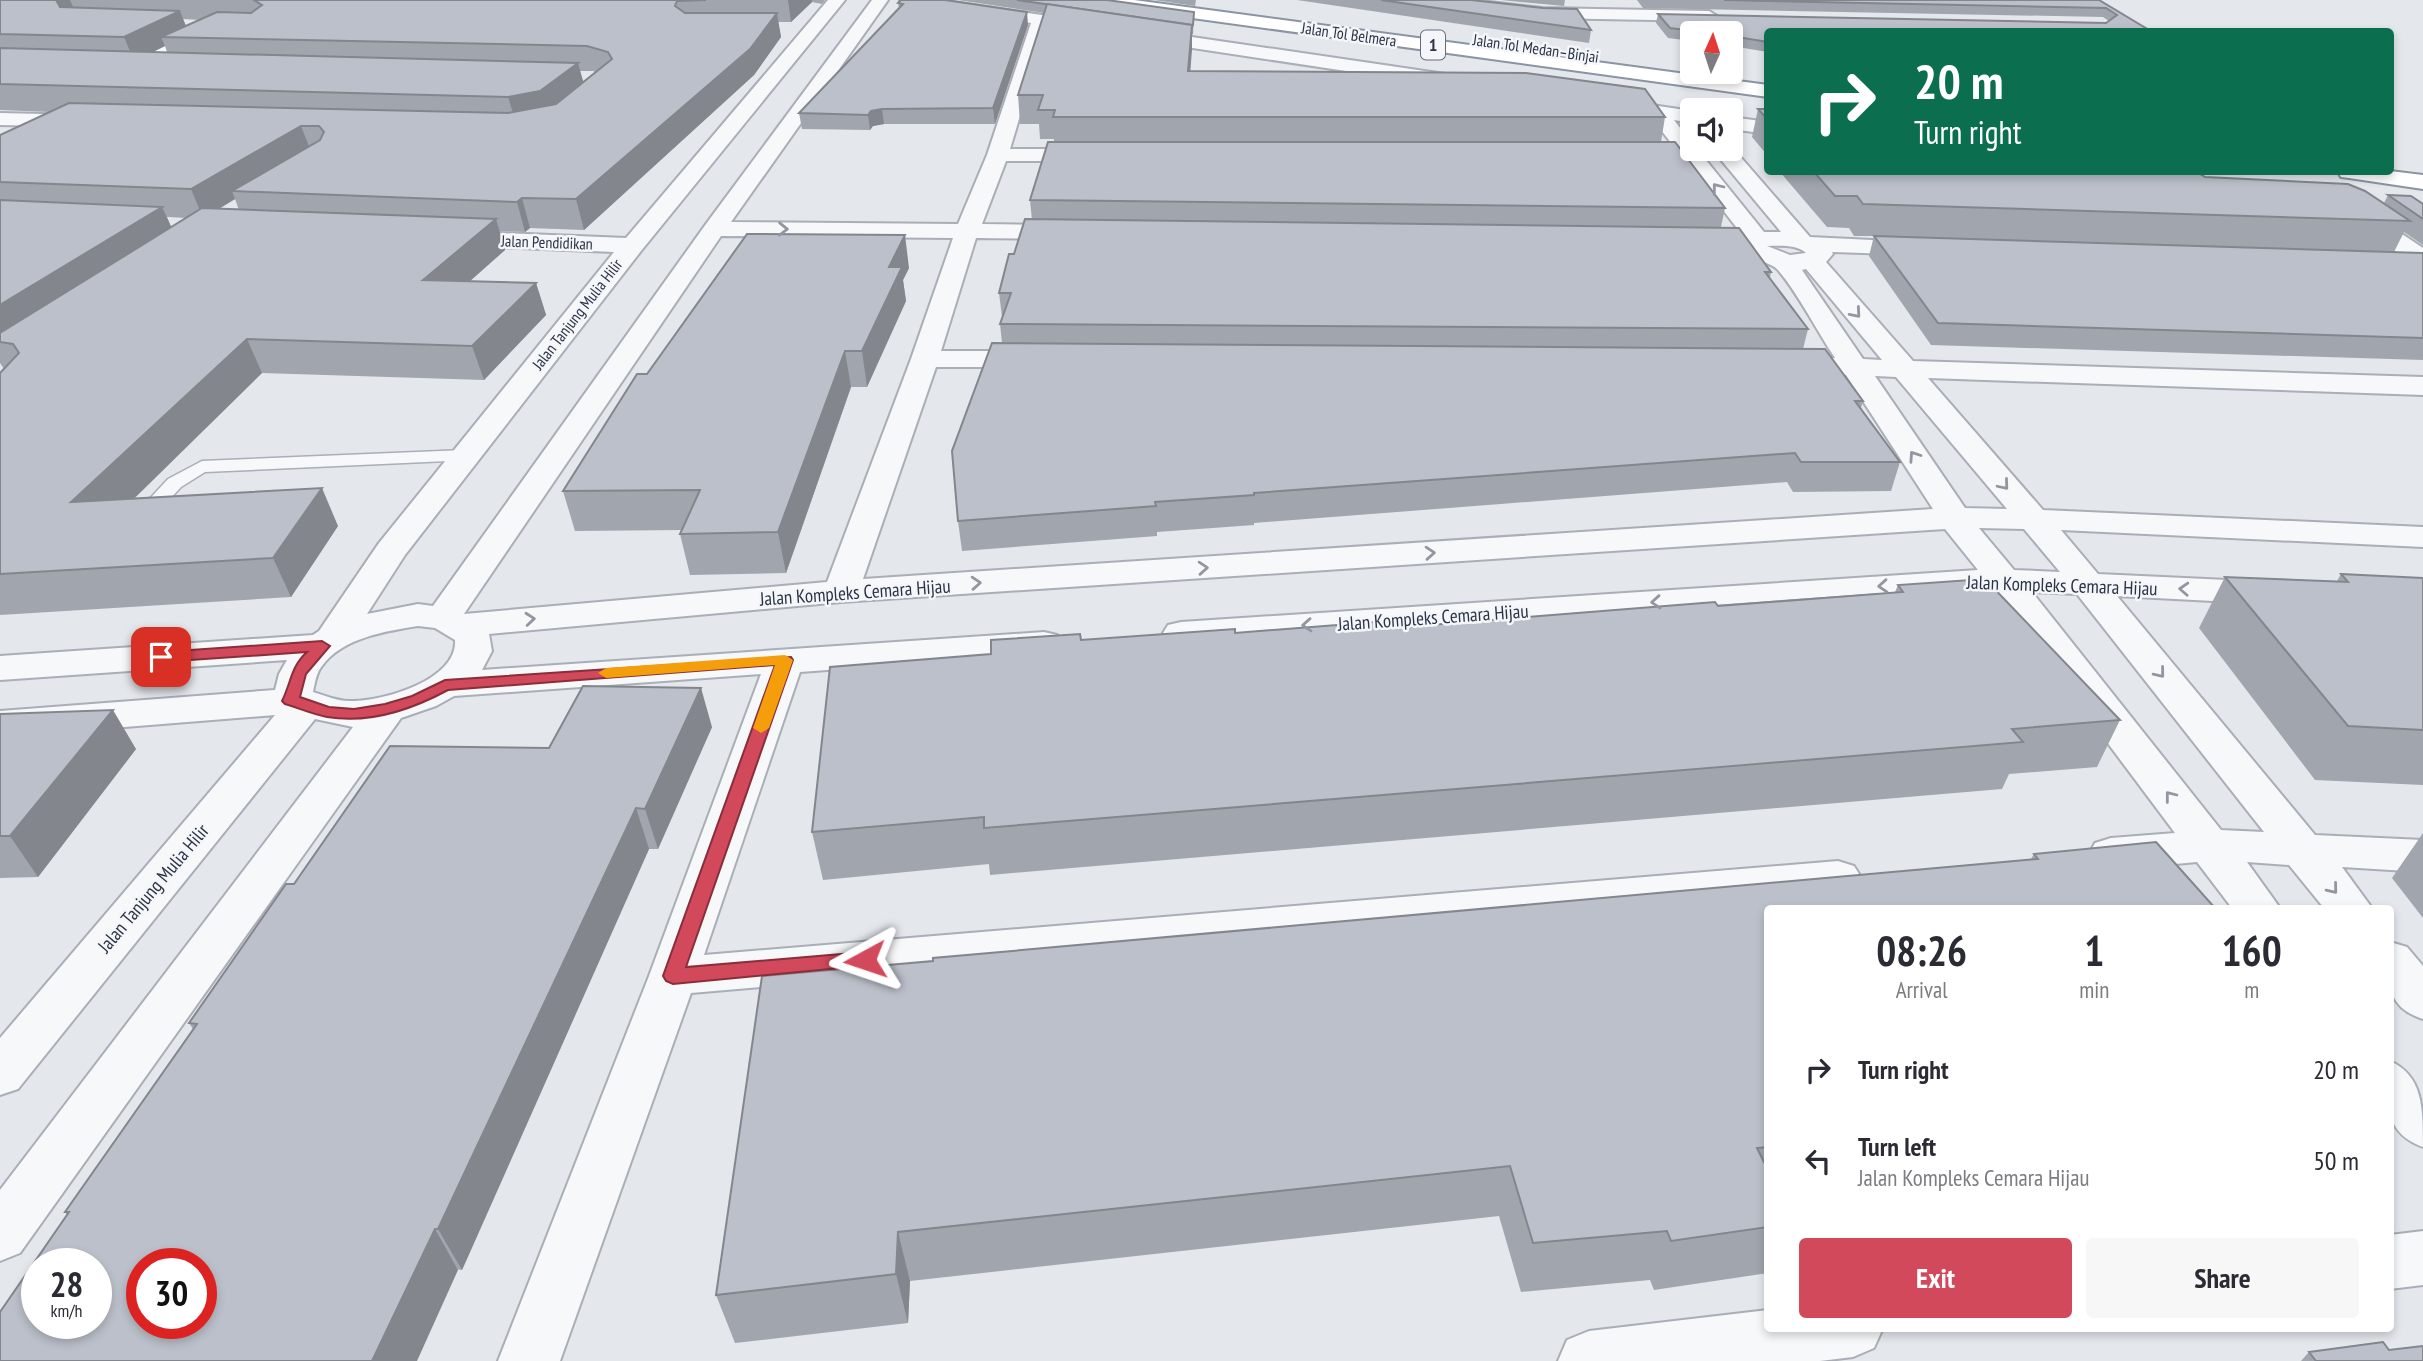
<!DOCTYPE html>
<html lang="en">
<head>
<meta charset="utf-8">
<style>
	body { margin:0; font-family:"PT Sans Narrow",sans-serif; background:#f7f7f7; color:#2b2b33; height:100vh; display:flex; flex-direction:column; font-size:26px; white-space:nowrap }
	* { box-sizing:border-box; margin:0 }
	p { font-size:23px; color:#7c7c81 }
	.icon { flex:none; width:38px; height:38px; fill:none; stroke:currentColor; stroke-width:2; stroke-linecap:round; stroke-linejoin:round }
	.map { position:relative; flex:1; overflow:hidden }
	.panel { position:absolute; left:1764px; top:905px; width:630px; height:427px; display:flex; flex-direction:column; background:#fff; border-radius:7px; box-shadow:0 4px 10px #0003 }
	.panel>* { flex:none }
	.hud { position:absolute; left:1764px; top:28px; width:630px; height:147px; border-radius:7px; box-shadow:0 4px 10px #0003; background:#0b6e4f; color:#fff; overflow:hidden }
	.needle { width:46px; rotate:3deg }
	.buttons { position:absolute; left:1680px; top:21px; display:grid; gap:14px }
	.buttons a { display:grid; place-items:center; width:63px; height:63px; border-radius:7px; background:#fff; box-shadow:0 4px 10px #0003; font-size:35px }
	.speed { position:absolute; left:21px; top:1248px; display:flex; gap:14px; font-size:35px; font-weight:700; text-align:center }
	.speed>* { display:grid; place-content:center; width:91px; height:91px; border-radius:50%; background:#fff; box-shadow:0 4px 10px #0003; line-height:1 }
	.speed small { font-size:18px; font-weight:400 }
	.speed .limit { border:10px solid #d22; background:#fff; color:#111 }
	.pin { position:absolute; display:grid; place-items:center; width:60px; height:60px; color:#fff; margin:-30px; border-radius:14px; box-shadow:0 4px 10px #0006 }
	.me { position:absolute; width:77px; margin:-38px; rotate:265deg; stroke-linejoin:round; filter:drop-shadow(0 0 5px #0008) }
	.turn { display:flex; align-items:center; gap:24px; height:147px; padding:0 35px; font-size:32px }
	.turn .icon { width:91px; height:91px; stroke-width:2.5 }
	.turn b { display:block; font-size:49px; line-height:60px }
	.eta { display:flex; justify-content:space-evenly; align-items:center; height:119px; text-align:center }
	.eta b { font-size:42px; font-weight:600; line-height:49px }
	.action { display:flex; gap:14px; margin-top:auto; padding:14px 35px }
	.action a { flex:1; height:80px; border-radius:7px; background:#d1495b; color:#fff; font-size:28px; font-weight:600; line-height:80px; text-align:center }
	.action a+a { background:#f7f7f7; color:#2b2b33 }
	ul { padding:0; list-style:none }
	li { display:flex; align-items:center; gap:21px; height:91px; padding:0 35px }
	li div { flex:1 }
	li b { display:block; font-size:26px }
	li em { font-style:normal }
	.map>svg:first-child { display:block }
	.lines { fill:none; stroke-linecap:round; stroke-linejoin:round }
	.lane-casing { stroke:#a9aeb7; stroke-width:3 }
	.street-casing { stroke:#a9aeb7; stroke-width:4 }
	.highway-casing { stroke:#8b94a3; stroke-width:4 }
	.lane { fill:#f7f8fa; fill-rule:evenodd }
	.street { fill:#f7f8fa; fill-rule:evenodd }
	.highway { fill:#fff; fill-rule:evenodd }
	.wall { fill:#a1a5ae; fill-rule:evenodd }
	.shaded-wall { fill:#83868d }
	.building { fill:#bbc0ca; stroke:#83868d; stroke-width:2; fill-rule:evenodd }
	.oneway { stroke:#9196a0 }
	.route { fill:#d1495b; stroke:#882f3b; stroke-width:2 }
	.slow { fill:#f59e0b }
	.labels { text-anchor:middle; stroke-width:5; stroke-linejoin:round; paint-order:stroke }
	.far-street-label { font-size:16px; fill:#2b3445; stroke:#f4f6f9 }
	.shield { fill:#f4f6f9; stroke:#676e7b; stroke-width:2 }
	.shield-label { font-size:18px; font-weight:bold; fill:#2b3445 }
	.street-label { font-size:19px; fill:#2b3445; stroke:#f4f6f9 }
</style>
</head>
<body>
<div class="map">
<svg width="2423" height="1361" viewBox="0 0 2423 1361">
	<rect width="100%" height="100%" fill="#e4e7ec"/>
	<g class="lines">
		<g class="lane-casing">
			<polygon id="lane" points="465,450 474,456 471,460 205,472 181,487 147,524 133,524 130,520 168,479 202,461"/>
		</g>
		<g class="street-casing">
			<g id="street">
				<path d="M828 0H845L641 251 405 555 367 614 418 604 433 606 706 224 872 0H888L731 222 958 224 987 155 1031 23 908 5 900 0H940L1445 74 1454 80 1445 86 1047 26 1010 149H1097L1104 151 1108 155 1104 159 1097 161H1006L982 224 1072 225 1080 227 1084 232 1080 237 1072 239 976 238 941 351H1039L1049 353 1053 359 1049 365 1039 367H936L863 579 1933 509 1846 375 1775 371 1771 365 1775 359 1785 357 1835 358C1816 330 1800 296 1778 270 1768 259 1749 264 1743 247L1688 245 1684 240 1688 235 1740 232 1651 117 1611 111 1601 105 1611 99 1692 111V123L1674 120 1692 143V149H1697L1764 232H1781L1712 149H1731V146L1810 237 1933 243 1936 248 1933 253 1924 255 1832 252 1833 254 1826 262 1913 361 2423 377V395L1928 378 2043 510 2423 527V547L2061 530 2098 574 2271 582 2284 585 2289 593 2284 601 2271 604 2117 596 2315 835 2423 840V872L2342 867 2372 908H2324L2289 865 2247 862 2280 908H2232L2197 862 2111 870 2095 865 2089 854 2095 843 2111 838 2175 833 1994 591 1181 644 1168 641 1163 633 1168 625 1181 622 1978 570 1945 529 841 602 489 634 492 651 482 670 1044 632 1057 635 1063 643 1057 651 1044 654 800 672 704 955 1838 861 1854 866 1861 877 1854 888 1838 893 691 993 560 1361H498L649 976 761 674 454 696 436 706 401 718 20 1253 0 1261V1190L353 727 315 719 18 1089 0 1095V1038L275 715 0 737V711L275 690 279 674 287 660 0 680V656L313 635 319 631 379 543 614 252 450 245 442 243 438 238 442 233 450 231 626 238ZM721 236 953 238 911 359 827 582 464 614ZM1767 246C1780 246 1796 244 1806 253L1790 255ZM1806 269 1882 360 1863 359 1802 270ZM1875 376 1896 377 2007 509 1965 508ZM1979 528 2024 529 2060 572 2014 570ZM2032 592 2077 594 2264 832 2221 830ZM418 626 435 628 455 640C458 680 382 702 350 701 337 701 326 696 313 692 315 683 316 673 322 666 342 638 386 631 418 626Z"/>
				<polygon points="1422,0 1472,0 1542,8 1709,11 1717,16 1709,21 1542,18 1430,5"/>
				<polygon points="208,23 216,28 214,32 114,75 108,76 99,71 102,67"/>
				<polygon points="0,113 85,115 92,117 95,121 92,125 85,127 0,125"/>
				<polygon points="1731,117 1768,122 1768,134 1731,129"/>
				<polygon points="2355,206 2363,208 2423,248 2423,266 2414,264 2347,218 2344,213 2347,208"/>
				<path d="M2390 942 2407 947 2423 966V1019C2382 1006 2390 978 2390 942Z"/>
				<path d="M2390 1061C2423 1076 2423 1107 2423 1147 2380 1131 2390 1100 2390 1061Z"/>
				<polygon points="2423,1231 2423,1285 2390,1289 2390,1235"/>
				<polygon points="1768,1310 1768,1328 1883,1328 1874,1348 1853,1357 1820,1361 1558,1361 1567,1340 1589,1331"/>
			</g>
		</g>
		<g class="highway-casing">
			<g id="highway">
				<polygon points="1090,0 1134,0 1768,85 1768,97 1098,5"/>
				<polygon points="2390,171 2423,175 2423,189 2349,178 2341,177 2338,172"/>
			</g>
		</g>
		<use href="#lane" class="lane"/>
		<use href="#street" class="street"/>
		<use href="#highway" class="highway"/>
	</g>
	<g class="wall">
		<path d="M0 0H825L822 4 812 2 791 22H778L781 37 754 75 584 230 530 228 525 232 499 231 505 250 470 281 536 283 546 315 484 380 262 373 134 498 338 526 291 597 0 615V373L4 369 0 363V135L50 112 0 110ZM183 19 200 20 186 26ZM165 46 167 52H153ZM580 71H593L595 72 583 82ZM235 199 239 210 219 209ZM167 217H169L186 218 171 227Z"/>
		<polygon points="958,0 1107,0 1194,12 1193,35 1192,34 1190,71 1665,117 1661,142 1725,208 1721,227 1771,272 1770,278 1808,329 1803,349 1863,401 1861,408 1900,462 1891,491 1793,492 1787,482 1254,523 1254,525 1157,532 1157,536 962,551 958,521 1002,343 1000,324 1002,317 999,293 1014,254 1032,220 1030,200 1054,142 1054,139 1040,139 1039,124 1020,124 1018,95 1044,13"/>
		<polygon points="1154,0 1196,0 1195,6"/>
		<polygon points="1297,0 1471,0 1591,30 1589,43"/>
		<polygon points="1501,0 1565,0 1564,6"/>
		<polygon points="1637,0 2099,0 2149,30 2148,32 1768,32 1768,52 1731,46 1731,33 1692,33 1692,41 1668,38 1656,23 1658,14 2106,23 2109,21 2103,17 1643,8"/>
		<polygon points="898,3 1028,25 995,124 884,124 873,126 870,130 802,129 799,113 899,8"/>
		<polygon points="1758,109 1768,109 1768,156 1752,137"/>
		<polygon points="1780,172 2197,172 2205,177 2384,203 2388,195 2423,204 2423,245 2404,232 2394,252 2423,253 2423,360 1931,345 1869,256 1874,236 1854,236 1849,228 1827,227"/>
		<polygon points="909,268 903,280 906,301 867,387 851,387 786,573 690,575 680,534 681,530 575,531 563,491 647,374"/>
		<polygon points="2341,574 2423,578 2423,785 2315,780 2199,628 2225,577 2337,581"/>
		<polygon points="1898,585 2120,720 2097,767 2009,774 2002,789 990,875 989,864 823,880 812,832 991,654 1081,640 1235,633 1404,627 1895,592"/>
		<polygon points="0,714 136,749 38,877 0,878"/>
		<polygon points="712,727 658,849 649,849 462,1270 67,1215 65,1212 193,1029 189,1023 294,884 549,748"/>
		<polygon points="2423,833 2423,918 2392,878"/>
		<polygon points="2156,842 1768,908 1768,1273 1654,1290 1650,1280 1521,1292 1499,1216 910,1281 908,1323 735,1343 716,1295 933,961 2031,859 2034,854"/>
		<polygon points="2389,1350 2423,1361 2301,1361 2309,1352"/>
	</g>
	<g class="shaded-wall">
		<polygon points="56,0 70,0 77,16 67,23"/>
		<polygon points="788,0 812,0 812,2 791,22"/>
		<polygon points="180,11 189,34 161,37 165,46 134,61 124,37"/>
		<polygon points="1027,12 1028,25 995,124 993,108"/>
		<polygon points="777,13 781,37 754,75 584,230 576,199"/>
		<polygon points="1192,25 1192,50 1188,99 1188,71"/>
		<polygon points="578,63 585,88 547,118 516,123 508,97"/>
		<polygon points="882,109 884,124 873,126 870,130 868,115 871,111"/>
		<polygon points="301,126 312,154 232,191 235,199 203,218 191,189"/>
		<polygon points="522,198 530,228 525,232 517,202"/>
		<polygon points="162,207 176,237 0,342 0,305"/>
		<polygon points="496,219 505,250 435,312 423,280"/>
		<polygon points="905,235 909,268 903,280 906,301 867,387 862,351 889,267"/>
		<polygon points="536,283 546,315 484,380 472,346"/>
		<polygon points="247,339 262,373 92,540 71,502"/>
		<polygon points="845,351 851,387 786,573 778,532"/>
		<polygon points="322,488 338,526 291,597 273,558"/>
		<polygon points="701,688 712,727 658,849 645,809"/>
		<polygon points="113,710 136,749 38,877 10,836"/>
		<polygon points="636,808 649,849 462,1270 438,1229"/>
		<polygon points="435,1229 458,1270 417,1361 372,1361"/>
		<polygon points="898,1232 910,1281 908,1323 896,1274"/>
	</g>
	<g class="building">
		<polygon points="0,0 56,0 60,7 180,11 124,37 0,34"/>
		<polygon points="254,0 706,0 677,1 675,6 685,13 777,13 750,49 576,199 522,198 517,202 232,191 320,140 324,132 319,126 301,126 191,189 0,182 0,135 69,103 508,113 556,104 612,59 608,52 587,46 161,37 217,12 251,13 262,5"/>
		<polygon points="901,0 945,0 1027,12 993,108 882,109 871,111 868,115 799,113 903,4 898,3"/>
		<polygon points="1017,0 1107,0 1194,12 1193,25"/>
		<polygon points="1381,0 1471,0 1543,8 1577,9 1591,30"/>
		<polygon points="1724,0 2099,0 2149,30 2138,30 2141,32 1768,32 1768,42 1731,36 1731,33 1708,33 1670,28 1658,14 2106,23 2117,15 2106,8"/>
		<polygon points="1047,4 1192,25 1188,71 1526,73 1645,89 1665,117 1053,117 1055,110 1038,110 1043,95 1018,95"/>
		<polygon points="0,48 578,63 540,91 508,97 0,84"/>
		<polygon points="1758,109 1768,109 1768,120"/>
		<polygon points="1048,142 1675,142 1725,208 1030,200"/>
		<polygon points="1814,172 2197,172 2205,177 2348,184 2365,191 2410,221 1863,204 1857,196 1835,196"/>
		<polygon points="2388,195 2411,196 2423,204 2423,219"/>
		<polygon points="0,200 162,207 0,305"/>
		<polygon points="202,208 496,219 423,280 536,283 472,346 247,339 71,502 322,488 273,558 0,574 0,373 19,353 13,344 0,342 0,333"/>
		<polygon points="1025,219 1739,228 1771,272 1765,272 1808,329 1000,324 1011,293 999,293 1009,254 1014,254"/>
		<polygon points="747,234 905,235 889,267 902,267 862,351 845,351 778,532 680,534 700,490 563,491 637,374 647,374"/>
		<polygon points="1874,236 2423,253 2423,338 1938,323"/>
		<polygon points="992,343 1825,349 1863,401 1855,401 1900,462 1801,462 1795,453 1254,493 1254,495 1155,502 1156,506 958,521 952,451"/>
		<polygon points="2341,574 2423,578 2423,730 2348,726 2225,577 2348,582"/>
		<polygon points="1985,579 2120,720 2012,729 2023,742 984,828 984,817 812,832 830,667 991,654 991,640 1080,634 1081,640 1235,629 1235,633 1401,620 1404,627 1715,602 1718,606 1903,592 1898,585"/>
		<path d="M583 686 701 688 645 809 636 808 438 1229H435L372 1361H0V1312L69 1212H65L197 1024 189 1023 286 884H294L390 746 549 748ZM37 1264H96V1323H37ZM142 1264H201V1323H142Z"/>
		<polygon points="113,710 10,836 0,836 0,714"/>
		<polygon points="2156,842 2215,908 1768,908 1768,1147 1757,1148 1768,1170 1768,1227 1671,1241 1667,1231 1533,1243 1510,1166 898,1232 896,1274 716,1295 762,976 933,961 933,958 2038,859 2034,854"/>
		<polygon points="2383,1342 2389,1350 2423,1346 2423,1361 2316,1361 2309,1352"/>
	</g>
	<defs><path id="oneway-chevron" d="M-2-3.5L2.5 0L-2 3.5" fill="none" stroke-width="1.6" stroke-linecap="round" stroke-linejoin="round" transform="scale(1.75)"/></defs>
	<g class="oneway">
		<use href="#oneway-chevron" transform="translate(1717 188) rotate(-128)"/>
		<use href="#oneway-chevron" transform="translate(783 229) rotate(1)"/>
		<use href="#oneway-chevron" transform="translate(1856 313) rotate(49)"/>
		<use href="#oneway-chevron" transform="translate(1914 456) rotate(-124)"/>
		<use href="#oneway-chevron" transform="translate(2004 485) rotate(50)"/>
		<use href="#oneway-chevron" transform="translate(1430 553) rotate(-4)"/>
		<use href="#oneway-chevron" transform="translate(1203 568) rotate(-4)"/>
		<use href="#oneway-chevron" transform="translate(976 583) rotate(-4)"/>
		<use href="#oneway-chevron" transform="translate(1883 586) rotate(176)"/>
		<use href="#oneway-chevron" transform="translate(2184 589) rotate(-177)"/>
		<use href="#oneway-chevron" transform="translate(1656 602) rotate(176)"/>
		<use href="#oneway-chevron" transform="translate(530 619) rotate(-5)"/>
		<use href="#oneway-chevron" transform="translate(1307 625) rotate(176)"/>
		<use href="#oneway-chevron" transform="translate(2160 673) rotate(51)"/>
		<use href="#oneway-chevron" transform="translate(2170 796) rotate(-128)"/>
		<use href="#oneway-chevron" transform="translate(2333 889) rotate(51)"/>
	</g>
	<path class="route" d="M322 641 330 646 306 674 300 697 329 707 354 709 385 704 412 696 445 680 791 657 793 660 686 967 865 952 872 954 875 960 872 965 673 984 666 981 663 976 775 665 448 690C411 710 369 724 327 717 315 715 298 708 285 704L282 701C291 683 291 666 307 652L161 662 153 657 161 652Z"/>
	<polygon class="slow" points="785,655 793,660 769,728 761,733 753,728 775,665 606,678 598,673 606,668"/>
	<g class="labels">
		<g class="far-street-label">
			<text transform="translate(1349 34) rotate(8)" y="6">Jalan Tol Belmera</text>
			<text transform="translate(1536 48) rotate(8)" y="6">Jalan Tol Medan–Binjai</text>
			<text transform="translate(547 242) rotate(2)" y="6">Jalan Pendidikan</text>
			<text transform="translate(577 314) rotate(-52)" y="6">Jalan Tanjung Mulia Hilir</text>
		</g>
		<rect class="shield" x="1421" y="30.5" width="24" height="29" rx="5"/>
		<g class="shield-label">
			<text x="1433" y="51">1</text>
		</g>
		<g class="street-label">
			<text transform="translate(2062 585) rotate(2)" y="7">Jalan Kompleks Cemara Hijau</text>
			<text transform="translate(855 592) rotate(-4)" y="7">Jalan Kompleks Cemara Hijau</text>
			<text transform="translate(1433 617) rotate(-4)" y="7">Jalan Kompleks Cemara Hijau</text>
			<text transform="translate(153 888) rotate(-50)" y="7">Jalan Tanjung Mulia Hilir</text>
		</g>
	</g>
</svg>
<div class="buttons">
<a><svg class="needle" viewBox="-14 -14 28 28"><path d="M0-13l5 13h-10z" fill="#e53935"/><path d="M0 13l5-13h-10z" fill="#7c7c81"/></svg></a>
<a><svg class="icon" aria-label="sound" viewBox="0 0 24 24"><path d="M4 9h4l5-4v14l-5-4H4zM17 9q2 3 0 6"/></svg></a>
</div>
<div class="speed"><div>28<small>km/h</small></div><div class="limit">30</div></div>
<div class="pin" style="left:161px;top:657px;background:#d93025"><svg class="icon" aria-label="arrive" viewBox="0 0 24 24"><path d="M6 21V4h12l-3 4 3 4H6"/></svg></div>
<svg class="me" style="left:865px;top:960px" viewBox="-20 -20 40 40"><path d="M0-17L14 15 0 8-14 15z" fill="#d1495b" stroke="#fff" stroke-width="4"/></svg>
<div class="hud">
<div class="turn"><svg class="icon" aria-label="right" viewBox="0 0 24 24"><path d="M7 20v-9h11M14 6l5 5-5 5"/></svg><div><b>20 m</b>Turn right</div></div>
</div>
<section class="panel">
<div class="eta">
<div><b>08:26</b><p>Arrival</p></div>
<div><b>1</b><p>min</p></div>
<div><b>160</b><p>m</p></div>
</div>
<ul>
<li><svg class="icon" aria-label="right" viewBox="0 0 24 24"><path d="M7 20v-9h11M14 6l5 5-5 5"/></svg><div><b>Turn right</b></div><em>20 m</em></li>
<li><svg class="icon" aria-label="left" viewBox="0 0 24 24"><path d="M17 20v-9H6M10 6l-5 5 5 5"/></svg><div><b>Turn left</b><p>Jalan Kompleks Cemara Hijau</p></div><em>50 m</em></li>
</ul>
<div class="action"><a>Exit</a><a>Share</a></div>
</section>
</div>
</body>
</html>
